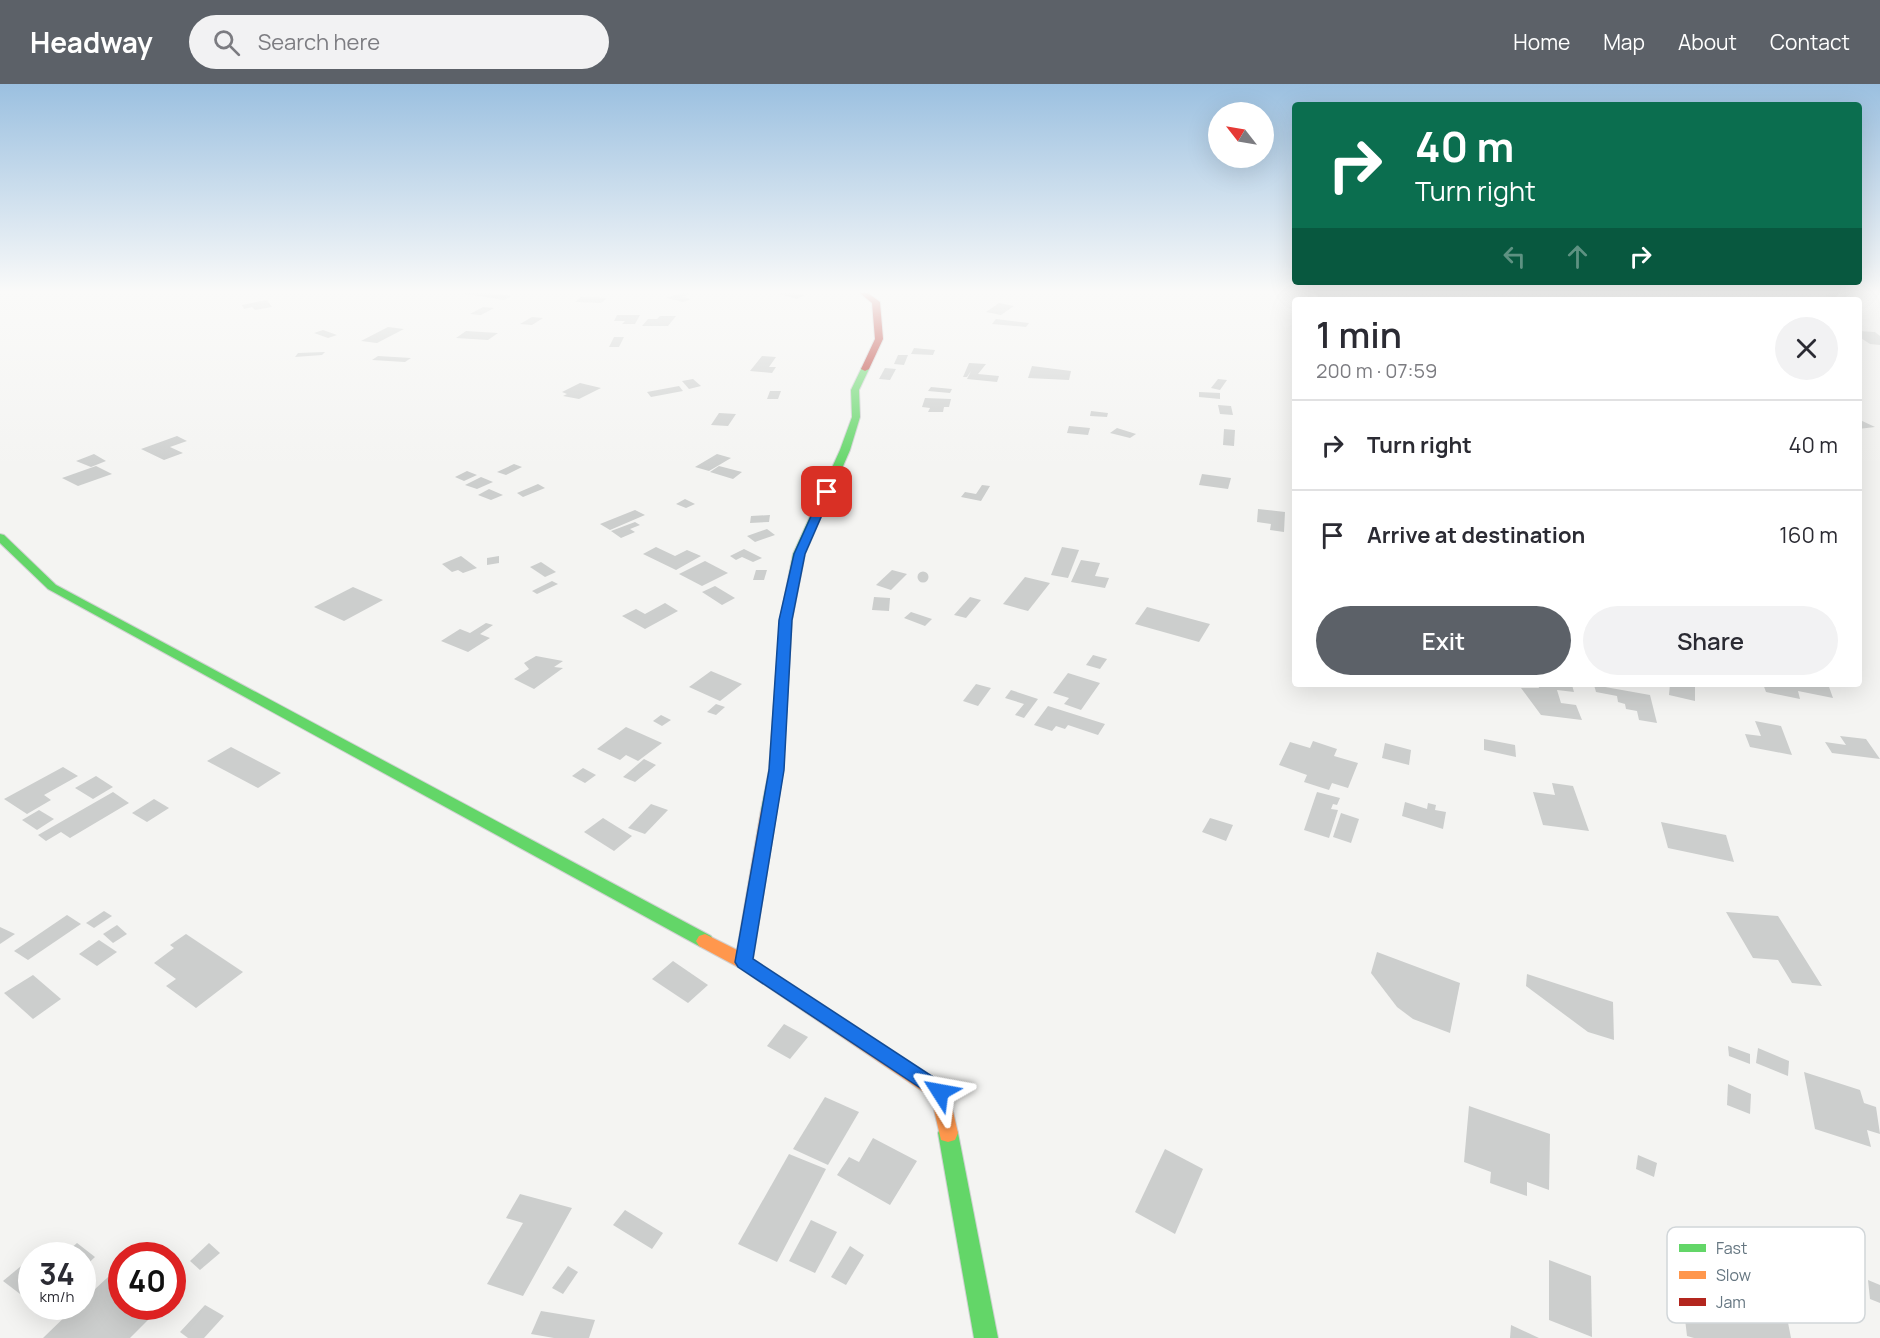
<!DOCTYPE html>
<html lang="en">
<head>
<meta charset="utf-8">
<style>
	body { margin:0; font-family:Manrope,sans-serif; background:#f2f2f3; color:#2b2b33; height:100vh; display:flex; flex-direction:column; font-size:22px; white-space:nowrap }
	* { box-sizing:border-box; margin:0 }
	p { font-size:20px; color:#7c7c81 }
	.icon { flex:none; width:33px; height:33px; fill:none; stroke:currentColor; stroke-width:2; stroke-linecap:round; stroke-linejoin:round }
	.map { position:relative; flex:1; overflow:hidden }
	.drawer { position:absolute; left:1292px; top:213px; width:570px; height:390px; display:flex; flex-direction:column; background:#fff; border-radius:6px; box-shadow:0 6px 24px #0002 }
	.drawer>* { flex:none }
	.banner { position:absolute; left:1292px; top:18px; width:570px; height:183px; border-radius:6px; box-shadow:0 6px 24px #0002; background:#0b6e4f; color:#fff; overflow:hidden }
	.needle { width:39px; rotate:301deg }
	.controls { position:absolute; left:1208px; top:18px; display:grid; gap:12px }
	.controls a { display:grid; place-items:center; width:66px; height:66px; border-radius:50%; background:#fff; box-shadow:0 6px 24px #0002; font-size:30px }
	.speed { position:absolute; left:18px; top:1158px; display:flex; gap:12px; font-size:30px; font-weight:700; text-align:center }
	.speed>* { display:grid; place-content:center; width:78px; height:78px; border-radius:50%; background:#fff; box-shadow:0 6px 24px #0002; line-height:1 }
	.speed small { font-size:15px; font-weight:400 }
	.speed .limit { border:9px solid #d22; background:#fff; color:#111 }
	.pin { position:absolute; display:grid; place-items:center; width:51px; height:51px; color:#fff; margin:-26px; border-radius:12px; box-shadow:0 3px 9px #0006 }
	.me { position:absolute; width:66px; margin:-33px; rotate:304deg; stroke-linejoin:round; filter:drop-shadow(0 0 4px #0008) }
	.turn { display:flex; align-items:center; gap:21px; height:126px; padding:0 24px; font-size:27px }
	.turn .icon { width:78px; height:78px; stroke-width:2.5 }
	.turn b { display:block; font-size:42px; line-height:51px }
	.lanes { display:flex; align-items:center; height:57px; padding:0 24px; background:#0003; justify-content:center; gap:30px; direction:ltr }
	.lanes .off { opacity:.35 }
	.round { display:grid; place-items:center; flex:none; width:63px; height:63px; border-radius:32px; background:#f2f2f3 }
	.head { display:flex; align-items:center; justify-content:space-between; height:102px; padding:0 24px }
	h1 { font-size:36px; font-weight:600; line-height:45px }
	.action { display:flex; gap:12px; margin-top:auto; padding:12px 24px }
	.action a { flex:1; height:69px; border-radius:36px; background:#5c6168; color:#fff; font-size:24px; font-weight:600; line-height:69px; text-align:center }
	.action a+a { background:#f2f2f3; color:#2b2b33 }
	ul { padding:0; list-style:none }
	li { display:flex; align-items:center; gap:18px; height:90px; padding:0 24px; border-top:2px solid #e1e1e2 }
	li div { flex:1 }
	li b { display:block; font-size:22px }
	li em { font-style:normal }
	header { display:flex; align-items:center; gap:36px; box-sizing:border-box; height:84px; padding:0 30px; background:#5c6168; color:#fff }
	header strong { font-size:28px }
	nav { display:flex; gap:33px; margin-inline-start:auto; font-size:21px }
	.search { width:420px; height:54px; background:#f2f2f3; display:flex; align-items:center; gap:15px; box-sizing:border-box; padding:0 21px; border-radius:33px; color:#7c7c81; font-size:22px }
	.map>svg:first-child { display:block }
	.building { fill:#cccecd }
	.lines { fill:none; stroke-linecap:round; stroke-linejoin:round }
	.fast-casing { stroke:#d0d1d2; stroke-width:2 }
	.slow-casing { stroke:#d0d1d2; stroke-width:2 }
	.jam-casing { stroke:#d0d1d2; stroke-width:2 }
	.fast { fill:#63d668; fill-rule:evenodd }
	.slow { fill:#ff974d; fill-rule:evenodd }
	.jam { fill:#b3261e; fill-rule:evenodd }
	.route { fill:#1a73e8; stroke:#114b97; stroke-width:1.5 }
	.key { fill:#fff; stroke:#d1d6d9; stroke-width:1.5 }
	.key-label { font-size:16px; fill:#657681 }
</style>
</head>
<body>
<header>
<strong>Headway</strong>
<div class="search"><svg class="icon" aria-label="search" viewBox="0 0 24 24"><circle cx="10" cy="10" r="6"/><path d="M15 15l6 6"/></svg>Search here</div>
<nav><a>Home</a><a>Map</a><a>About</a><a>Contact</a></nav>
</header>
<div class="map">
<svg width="1880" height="1254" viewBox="0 0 1880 1254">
	<rect width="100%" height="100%" fill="#f4f4f2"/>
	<g class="building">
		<polygon points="459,209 492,209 512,212 504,216"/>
		<polygon points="680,209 691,209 682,213 691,215 683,218 667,214"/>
		<polygon points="776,209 796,209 805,211 797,215"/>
		<polygon points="1828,209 1849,209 1846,216 1826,212"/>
		<polygon points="581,213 607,214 601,219 575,218"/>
		<polygon points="267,216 272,223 255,226 252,223 244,225 242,221"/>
		<polygon points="999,219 1014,222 1001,231 986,228"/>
		<polygon points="483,223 494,224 481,231 470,230"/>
		<polygon points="617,231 640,231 635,240 622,240 625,237 614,237"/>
		<polygon points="660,232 676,232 668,242 642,242 648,235 657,235"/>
		<polygon points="532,233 543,234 532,241 520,240"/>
		<polygon points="996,235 1029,239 1026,243 992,240"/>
		<polygon points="388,243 404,245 377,259 361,257"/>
		<polygon points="323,246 337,251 328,254 314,249"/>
		<polygon points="466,247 498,249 488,256 456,254"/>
		<polygon points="1858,247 1875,248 1880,252 1880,261 1870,260 1858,252"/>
		<polygon points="614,253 624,253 619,263 609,263"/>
		<polygon points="914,264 935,266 933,271 911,270"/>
		<polygon points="325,268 322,271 295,273 298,269"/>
		<polygon points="898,271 908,271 904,281 894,280"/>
		<polygon points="378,272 411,274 405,278 372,276"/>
		<polygon points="762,272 776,273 769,283 776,283 772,289 750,287"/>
		<polygon points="969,279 986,280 978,290 999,292 997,298 967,295 971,287 967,293 963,293"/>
		<polygon points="1032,282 1071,287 1069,296 1028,294"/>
		<polygon points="885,284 896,285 890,296 879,295"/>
		<polygon points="693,295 701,302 689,305 682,297"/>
		<polygon points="1218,295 1227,296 1220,306 1211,304"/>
		<polygon points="580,299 601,304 579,315 563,312 567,310 562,308"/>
		<polygon points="679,302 683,307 651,313 647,308"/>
		<polygon points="931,303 952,305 950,309 928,307"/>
		<polygon points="770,307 781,307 778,315 767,315"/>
		<polygon points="1199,308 1220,309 1220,315 1199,313"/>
		<polygon points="925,314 951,315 949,323 944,323 943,328 928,328 930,324 922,323"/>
		<polygon points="1218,321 1231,322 1233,331 1220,330"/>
		<polygon points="1091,327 1108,329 1107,333 1090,332"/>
		<polygon points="719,329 736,330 728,342 711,341"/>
		<polygon points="1858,335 1875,343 1858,345"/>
		<polygon points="1069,342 1090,344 1088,351 1067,349"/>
		<polygon points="1117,344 1136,350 1130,354 1110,349"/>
		<polygon points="1224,345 1235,346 1234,362 1223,361"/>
		<polygon points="177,352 187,357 170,363 183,369 164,376 141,365"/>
		<polygon points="94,370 106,377 91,383 76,377"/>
		<polygon points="717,370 731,374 709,387 695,383"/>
		<polygon points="514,380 522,383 506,391 497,388"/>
		<polygon points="96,382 112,390 78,402 62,394"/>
		<polygon points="719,382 742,388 733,395 710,388"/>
		<polygon points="467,387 477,391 464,397 455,393"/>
		<polygon points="1202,390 1231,394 1228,405 1199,401"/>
		<polygon points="481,393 493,398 477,405 465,401"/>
		<polygon points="538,400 545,404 523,413 517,409"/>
		<polygon points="982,401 990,402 981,417 961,413 965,408 976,410"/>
		<polygon points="489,405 503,411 491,416 478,411"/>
		<polygon points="685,415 695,420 686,424 676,420"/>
		<polygon points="1258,425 1285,428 1284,448 1270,446 1271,440 1257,438"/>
		<polygon points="635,426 645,431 610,446 600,440"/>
		<polygon points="770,431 769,438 750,439 751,432"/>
		<polygon points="635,438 640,441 630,445 635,448 621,454 611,447"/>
		<polygon points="767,445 775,451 755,458 747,452"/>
		<polygon points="656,463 675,472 687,466 701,472 676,486 643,470"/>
		<polygon points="1062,463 1079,466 1068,494 1051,491"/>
		<polygon points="744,465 762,474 753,478 742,473 736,476 730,472"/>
		<polygon points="461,472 477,484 463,489 458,486 452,488 442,480"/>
		<polygon points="499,472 499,479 487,481 487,474"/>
		<polygon points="1081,476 1100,479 1095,492 1109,494 1105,504 1071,498"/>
		<polygon points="705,477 728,489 702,502 679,490"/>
		<polygon points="541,478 556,488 545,493 530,483"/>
		<polygon points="756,486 767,486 764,496 753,496"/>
		<polygon points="892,486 907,490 891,506 876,501"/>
		<circle cx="923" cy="493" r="5.5"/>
		<polygon points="1025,493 1050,499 1028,527 1003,520"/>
		<polygon points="552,497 558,500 537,510 532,507"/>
		<polygon points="715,502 735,514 722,521 702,508"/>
		<polygon points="353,503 383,516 344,537 314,523"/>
		<polygon points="874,513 890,514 889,527 872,526"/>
		<polygon points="970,513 981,516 966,534 954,531"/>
		<polygon points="665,519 678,527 645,545 622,532 636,525 645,530"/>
		<polygon points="1147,523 1210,540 1199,558 1135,540"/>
		<polygon points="911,528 932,535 925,542 904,534"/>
		<polygon points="486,539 493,541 480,550 490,554 468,568 441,557 460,545 470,549"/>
		<polygon points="1093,571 1107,575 1100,585 1086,581"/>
		<polygon points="536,572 563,577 554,583 563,584 534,605 514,595 529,585 524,579"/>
		<polygon points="711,587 742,600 720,617 689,603"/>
		<polygon points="1068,589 1100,599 1081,626 1064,620 1069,614 1053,609"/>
		<polygon points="976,600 991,604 978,622 963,617"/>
		<polygon points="1538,600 1572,601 1574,608 1557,606 1561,619 1576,621 1582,636 1541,631 1521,604 1539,604"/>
		<polygon points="1670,600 1695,600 1695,617 1669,611"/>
		<polygon points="1763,600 1828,600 1833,614 1798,607 1800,615 1766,608"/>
		<polygon points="1594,601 1650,611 1657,639 1639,636 1637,627 1626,625 1625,620 1618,618 1617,612 1596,608"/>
		<polygon points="1011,606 1038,615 1024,634 1015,631 1024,620 1005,614"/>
		<polygon points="716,620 725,623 716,631 707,628"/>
		<polygon points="1048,622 1105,640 1098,651 1068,641 1065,645 1056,642 1052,647 1034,641"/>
		<polygon points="661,631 671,636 662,642 653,637"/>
		<polygon points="1755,637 1781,642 1792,671 1750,663 1745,650 1761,652"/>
		<polygon points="626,643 662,659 638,677 626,671 620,676 597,665"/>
		<polygon points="1840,652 1866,655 1880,675 1832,669 1825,658 1846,661"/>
		<polygon points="1484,655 1515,661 1516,673 1484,666"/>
		<polygon points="1313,657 1337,665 1334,672 1358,679 1348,704 1332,699 1329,706 1304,698 1307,691 1279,681 1290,658 1310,664"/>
		<polygon points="1385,659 1411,666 1409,681 1382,674"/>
		<polygon points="231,663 281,689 258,704 207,677"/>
		<polygon points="644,675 656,681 635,698 623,693"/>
		<polygon points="63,683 78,692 44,711 51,716 27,730 4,715"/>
		<polygon points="583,684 596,691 585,699 572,692"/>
		<polygon points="96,692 113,703 93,715 75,704"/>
		<polygon points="1552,699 1573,702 1589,747 1543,741 1533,708 1555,711"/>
		<polygon points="113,708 129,719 70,754 61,748 46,757 38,751"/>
		<polygon points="1317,708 1340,714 1337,721 1333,720 1331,725 1338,726 1329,754 1304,746"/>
		<polygon points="154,715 169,724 147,738 132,729"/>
		<polygon points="1405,718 1427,725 1428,719 1436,721 1435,726 1446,728 1443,745 1402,732"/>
		<polygon points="651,720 668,726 645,750 628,744"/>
		<polygon points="39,726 54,735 37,746 22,736"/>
		<polygon points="1341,729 1359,735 1351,759 1333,753"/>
		<polygon points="603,734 632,752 614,767 584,748"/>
		<polygon points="1210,734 1233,741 1226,757 1202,748"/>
		<polygon points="1661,738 1726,751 1734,778 1668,764"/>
		<polygon points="104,827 112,832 94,844 86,839"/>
		<polygon points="1726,828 1778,832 1822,902 1792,899 1778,876 1753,874"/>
		<polygon points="67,831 81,840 28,876 14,867"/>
		<polygon points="117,841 127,850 113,859 103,850"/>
		<polygon points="0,843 15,850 0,860"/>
		<polygon points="186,850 243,888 196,924 166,902 176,895 154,879 174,864 170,861"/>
		<polygon points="99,856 117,868 97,882 79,870"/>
		<polygon points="1377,868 1460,899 1450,949 1413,935 1397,923 1371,889"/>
		<polygon points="673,877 708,901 688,919 652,895"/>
		<polygon points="1527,890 1613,918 1614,956 1588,948 1526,902"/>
		<polygon points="33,891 61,915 33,935 4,909"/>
		<polygon points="784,940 808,953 790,975 767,962"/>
		<polygon points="1728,962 1750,970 1750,980 1729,972"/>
		<polygon points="1758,964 1789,977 1788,992 1756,979"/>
		<polygon points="1804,988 1860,1006 1864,1019 1876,1023 1880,1050 1867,1046 1871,1063 1815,1045"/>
		<polygon points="1728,1000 1751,1010 1750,1030 1727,1021"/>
		<polygon points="825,1013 859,1028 828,1081 793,1065"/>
		<polygon points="1469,1022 1550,1050 1549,1106 1527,1098 1527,1112 1490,1099 1491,1088 1464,1078"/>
		<polygon points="873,1054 917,1077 890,1121 837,1091 849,1073 859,1078"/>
		<polygon points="1165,1065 1203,1085 1175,1150 1135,1128"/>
		<polygon points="789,1070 826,1085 777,1178 738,1160"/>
		<polygon points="1638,1071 1657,1079 1654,1093 1636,1085"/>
		<polygon points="520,1110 572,1124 523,1212 487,1200 523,1139 506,1134"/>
		<polygon points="625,1126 663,1149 652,1165 613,1141"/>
		<polygon points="811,1136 837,1148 815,1189 789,1177"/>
		<polygon points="77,1159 95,1173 82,1185 82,1172 62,1172"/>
		<polygon points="209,1159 220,1169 200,1186 190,1177"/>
		<polygon points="850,1162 864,1171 846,1201 831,1193"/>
		<polygon points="32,1173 32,1219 3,1197"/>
		<polygon points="1549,1176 1591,1192 1592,1253 1549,1236"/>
		<polygon points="568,1182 578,1188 563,1210 552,1204"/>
		<polygon points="119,1183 122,1185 122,1222 162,1222 130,1254 43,1254 76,1222 82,1222 82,1217"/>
		<polygon points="1697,1183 1783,1213 1791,1254 1694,1254 1687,1252 1683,1218 1703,1225"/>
		<polygon points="1868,1196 1880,1201 1880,1219 1870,1215"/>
		<polygon points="205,1221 224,1232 204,1254 188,1254 180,1248"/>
		<polygon points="541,1227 595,1236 589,1254 554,1254 531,1250"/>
		<polygon points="1511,1241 1539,1254 1510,1254"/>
	</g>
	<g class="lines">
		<g class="fast-casing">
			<g id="fast">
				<polygon points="862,283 869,285 859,306 860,333 850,366 805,470 792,536 783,686 777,726 774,730 764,730 761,726 769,686 780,536 793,470 840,366 852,333 851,306"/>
				<polygon points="0,450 4,451 56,501 711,852 714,857 711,862 705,864 699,862 48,505 0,459"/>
				<polygon points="948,1040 955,1042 958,1049 998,1254 974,1254 938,1049 941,1042"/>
			</g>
		</g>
		<g class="slow-casing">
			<polygon id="slow" points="769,721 774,722 777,726 753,875 947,1002 958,1049 955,1056 948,1058 941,1056 931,1013 738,883 699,862 696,857 699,852 705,850 737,866 761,726 764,722"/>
		</g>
		<g class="jam-casing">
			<polygon id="jam" points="860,209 868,209 880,218 883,255 869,285 865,287 861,285 875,255 872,219"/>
		</g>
		<use href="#fast" class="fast"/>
		<use href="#slow" class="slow"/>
		<use href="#jam" class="jam"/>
	</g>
	<linearGradient id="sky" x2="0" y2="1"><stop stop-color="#9bc0e0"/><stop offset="0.54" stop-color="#fafaf9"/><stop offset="1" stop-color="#fafaf9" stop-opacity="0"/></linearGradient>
	<rect width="1880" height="385" fill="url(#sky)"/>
	<polygon class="route" points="827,404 832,408 805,470 792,536 784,686 753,875 947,1002 950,1008 947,1015 940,1017 738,883 735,878 769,686 779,536 794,470 822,408"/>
	<rect x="1667" y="1143" width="198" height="96" rx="9" class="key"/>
	<rect x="1679" y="1160" width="27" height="8" fill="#63d668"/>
	<rect x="1679" y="1187" width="27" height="8" fill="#ff974d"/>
	<rect x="1679" y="1214" width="27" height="8" fill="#b3261e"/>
	<g class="key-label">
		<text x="1716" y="1170">Fast</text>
		<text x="1716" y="1197">Slow</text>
		<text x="1716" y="1224">Jam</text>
	</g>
</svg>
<div class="controls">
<a><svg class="needle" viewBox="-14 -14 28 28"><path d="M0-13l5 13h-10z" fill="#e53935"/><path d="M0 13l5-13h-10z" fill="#7c7c81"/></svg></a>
</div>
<div class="speed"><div>34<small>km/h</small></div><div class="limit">40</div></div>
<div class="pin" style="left:827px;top:408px;background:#d93025"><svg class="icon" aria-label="arrive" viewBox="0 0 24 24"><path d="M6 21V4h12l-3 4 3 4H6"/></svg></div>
<svg class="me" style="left:940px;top:1008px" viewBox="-20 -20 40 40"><path d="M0-17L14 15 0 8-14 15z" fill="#1a73e8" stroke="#fff" stroke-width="4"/></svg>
<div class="banner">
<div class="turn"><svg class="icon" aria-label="right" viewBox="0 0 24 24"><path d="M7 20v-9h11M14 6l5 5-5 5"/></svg><div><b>40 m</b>Turn right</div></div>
<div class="lanes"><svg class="icon off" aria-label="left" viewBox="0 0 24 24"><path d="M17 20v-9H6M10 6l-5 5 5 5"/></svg><svg class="icon off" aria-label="ahead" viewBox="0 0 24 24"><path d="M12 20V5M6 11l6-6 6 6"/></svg><svg class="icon" aria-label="right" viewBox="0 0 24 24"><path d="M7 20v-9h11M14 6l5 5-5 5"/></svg></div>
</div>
<section class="drawer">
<div class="head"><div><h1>1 min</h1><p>200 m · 07:59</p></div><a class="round"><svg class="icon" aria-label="close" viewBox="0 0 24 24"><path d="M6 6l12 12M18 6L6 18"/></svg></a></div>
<ul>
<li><svg class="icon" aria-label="right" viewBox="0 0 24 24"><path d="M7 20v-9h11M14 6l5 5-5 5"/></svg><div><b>Turn right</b></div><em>40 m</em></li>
<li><svg class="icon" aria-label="arrive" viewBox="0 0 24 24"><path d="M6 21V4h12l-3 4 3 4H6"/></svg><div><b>Arrive at destination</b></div><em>160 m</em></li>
</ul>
<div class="action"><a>Exit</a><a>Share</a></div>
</section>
</div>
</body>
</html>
